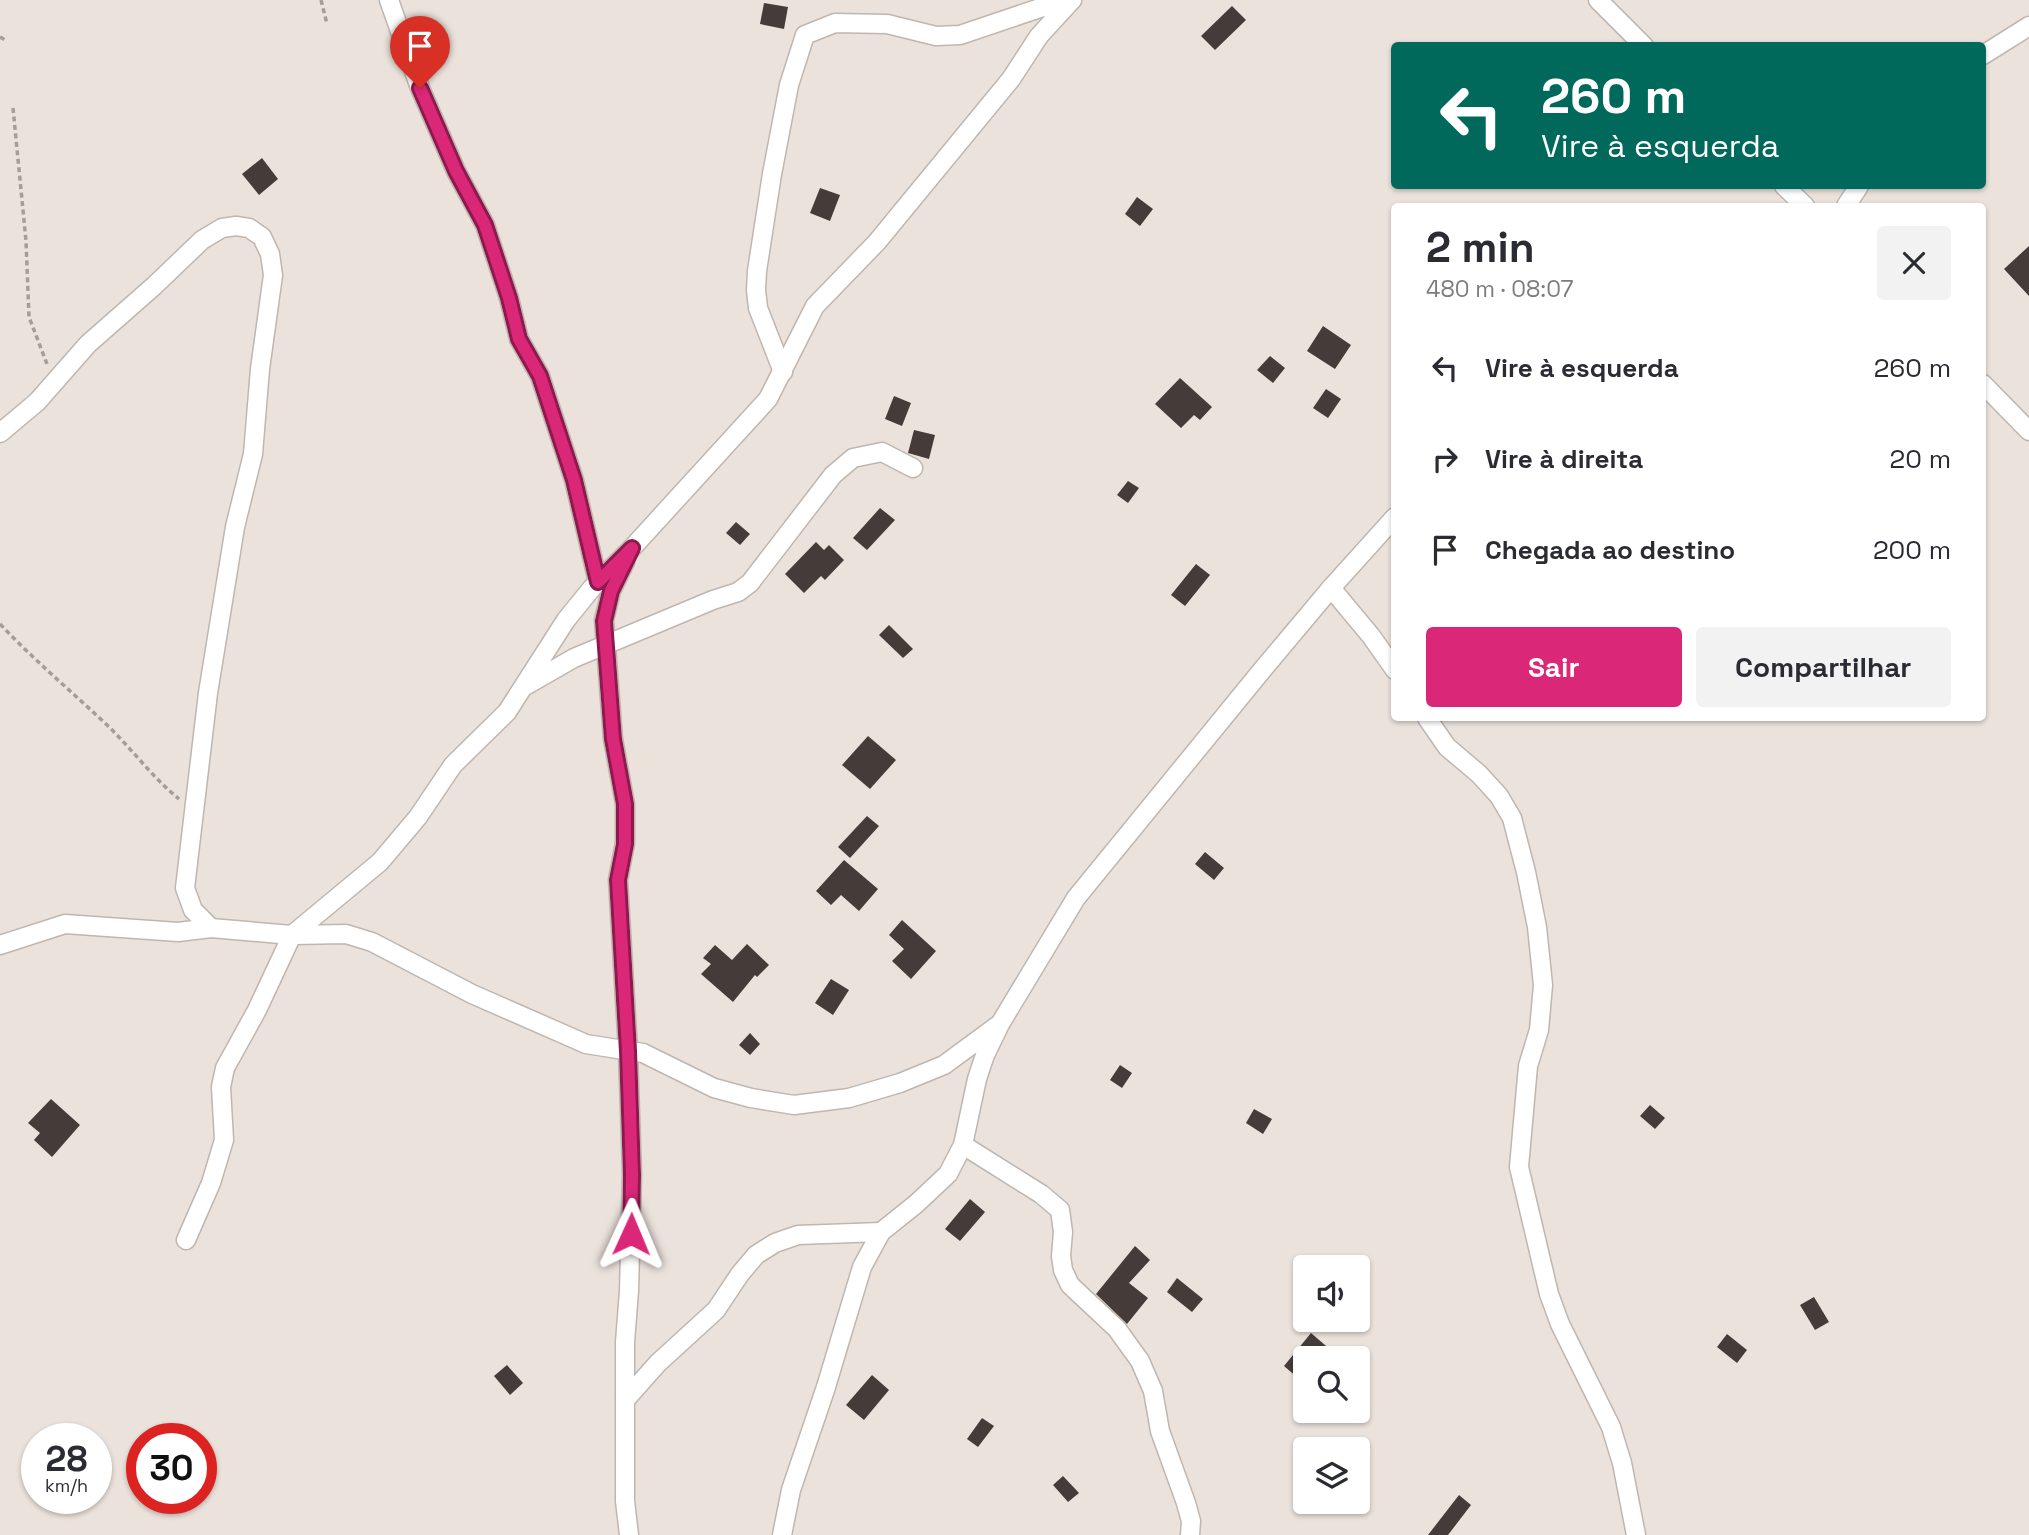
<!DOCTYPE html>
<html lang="pt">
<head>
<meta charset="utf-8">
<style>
	body { margin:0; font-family:"Space Grotesk",sans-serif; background:#f2f2f3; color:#2b2b33; height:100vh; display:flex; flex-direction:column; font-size:26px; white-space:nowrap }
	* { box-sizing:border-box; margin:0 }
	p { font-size:23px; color:#7c7c81 }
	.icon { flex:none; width:38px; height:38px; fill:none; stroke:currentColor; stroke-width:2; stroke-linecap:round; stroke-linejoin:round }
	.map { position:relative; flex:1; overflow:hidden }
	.drawer { position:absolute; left:1391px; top:203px; width:595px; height:518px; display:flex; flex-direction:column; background:#fff; border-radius:7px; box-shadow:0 2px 5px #0004 }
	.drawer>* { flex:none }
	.banner { position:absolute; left:1391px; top:42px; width:595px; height:147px; border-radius:7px; box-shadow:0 2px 5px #0004; background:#00695c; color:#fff; overflow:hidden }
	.fabs { position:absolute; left:1293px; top:1255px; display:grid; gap:14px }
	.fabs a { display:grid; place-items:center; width:77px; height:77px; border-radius:7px; background:#fff; box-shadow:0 2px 5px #0004; font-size:35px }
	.speed { position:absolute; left:21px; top:1423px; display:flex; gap:14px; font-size:35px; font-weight:700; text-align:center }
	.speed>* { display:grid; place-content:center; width:91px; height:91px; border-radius:50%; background:#fff; box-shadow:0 2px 5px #0004; line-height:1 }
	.speed small { font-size:18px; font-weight:400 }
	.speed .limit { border:10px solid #d22; background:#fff; color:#111 }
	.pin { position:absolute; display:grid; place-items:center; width:60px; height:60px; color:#fff; margin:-72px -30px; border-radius:50% 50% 50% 0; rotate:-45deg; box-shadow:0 0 7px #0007 }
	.pin .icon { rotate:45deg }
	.me { position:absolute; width:77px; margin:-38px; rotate:1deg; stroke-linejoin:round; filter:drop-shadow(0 0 5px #0008) }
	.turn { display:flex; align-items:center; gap:24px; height:147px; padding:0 35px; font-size:32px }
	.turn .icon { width:91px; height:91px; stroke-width:2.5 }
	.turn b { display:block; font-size:49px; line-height:60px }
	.round { display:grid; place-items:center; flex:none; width:74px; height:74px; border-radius:7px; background:#f2f2f3 }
	.headline { display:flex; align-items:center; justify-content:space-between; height:119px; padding:0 35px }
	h1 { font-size:42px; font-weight:700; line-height:52px }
	.action { display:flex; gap:14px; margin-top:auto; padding:14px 35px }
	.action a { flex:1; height:80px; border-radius:7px; background:#db2777; color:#fff; font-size:28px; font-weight:700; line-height:80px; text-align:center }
	.action a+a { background:#f2f2f3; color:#2b2b33 }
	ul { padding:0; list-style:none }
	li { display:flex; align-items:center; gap:21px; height:91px; padding:0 35px }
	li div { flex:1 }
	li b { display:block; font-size:26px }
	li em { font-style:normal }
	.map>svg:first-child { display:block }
	.building { fill:#453c3a }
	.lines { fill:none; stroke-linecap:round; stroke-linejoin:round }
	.minor-casing { stroke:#beb6af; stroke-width:21 }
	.path { stroke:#a49d98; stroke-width:3.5; stroke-dasharray:5 3.5; stroke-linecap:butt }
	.minor { stroke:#fff; stroke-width:18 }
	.route-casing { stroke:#8e194d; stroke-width:18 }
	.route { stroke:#db2777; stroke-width:12 }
</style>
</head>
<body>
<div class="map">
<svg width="2029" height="1535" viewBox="0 0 2029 1535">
	<rect width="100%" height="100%" fill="#ece2dc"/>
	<g class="building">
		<polygon points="764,3 788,7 784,29 760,24"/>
		<polygon points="1232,6 1246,20 1215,50 1201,36"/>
		<polygon points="262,158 278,179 259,195 242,174"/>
		<polygon points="820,188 840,195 830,221 810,213"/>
		<polygon points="1137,197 1153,209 1140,226 1125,214"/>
		<polygon points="2029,246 2029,296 2004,269"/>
		<polygon points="1323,326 1351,345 1335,369 1307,351"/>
		<polygon points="1270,356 1285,368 1273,383 1257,370"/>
		<polygon points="1180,378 1212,407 1200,420 1194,415 1181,428 1155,404"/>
		<polygon points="1326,389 1341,399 1328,418 1313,408"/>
		<polygon points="894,396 911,403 902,426 885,419"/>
		<polygon points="914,430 935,435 929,459 908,453"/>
		<polygon points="1128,481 1139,488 1128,503 1117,495"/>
		<polygon points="880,508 895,520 867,550 853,538"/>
		<polygon points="736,522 750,534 740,545 726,533"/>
		<polygon points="816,542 824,550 829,545 844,560 825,580 821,576 804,593 785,574"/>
		<polygon points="1196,564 1210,575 1185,606 1171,595"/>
		<polygon points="889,625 913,649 903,658 879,635"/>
		<polygon points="868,736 896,760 870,789 842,765"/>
		<polygon points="867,816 879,826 850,858 838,847"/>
		<polygon points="1205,852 1224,868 1214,880 1195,864"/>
		<polygon points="844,860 878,889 859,911 841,895 831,905 816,891"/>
		<polygon points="902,920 936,951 911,979 892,961 904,949 889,935"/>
		<polygon points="747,944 769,965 757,977 755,975 733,1002 701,974 711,964 703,958 715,945 732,960"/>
		<polygon points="831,979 849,990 833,1015 815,1003"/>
		<polygon points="750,1033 760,1044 750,1055 739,1045"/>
		<polygon points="1120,1065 1132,1073 1122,1088 1110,1080"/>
		<polygon points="51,1099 80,1125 52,1157 34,1140 40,1133 28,1123"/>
		<polygon points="1650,1105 1665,1118 1655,1129 1640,1116"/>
		<polygon points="1254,1109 1272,1119 1263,1134 1246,1123"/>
		<polygon points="970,1199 985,1212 960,1241 945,1229"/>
		<polygon points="1135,1246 1150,1260 1129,1283 1148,1298 1127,1324 1096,1294"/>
		<polygon points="1177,1278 1203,1299 1192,1312 1167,1292"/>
		<polygon points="1814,1297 1829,1322 1815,1330 1800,1305"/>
		<polygon points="1311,1333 1340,1358 1306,1358 1306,1385 1284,1366"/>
		<polygon points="1727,1334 1747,1350 1737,1363 1717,1347"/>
		<polygon points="507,1365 523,1383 510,1395 494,1376"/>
		<polygon points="872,1375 889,1390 864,1420 846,1405"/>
		<polygon points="982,1418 994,1426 978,1447 967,1439"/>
		<polygon points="1063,1476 1079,1493 1068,1502 1053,1485"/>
		<polygon points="1459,1495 1471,1505 1448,1535 1428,1535"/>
	</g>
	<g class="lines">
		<g class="minor-casing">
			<g id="minor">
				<polyline points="389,0 420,88 456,171 485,225 509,298 519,339 540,376 574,480 598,582"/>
				<polyline points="1598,0 1644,46"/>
				<polyline points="1983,55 2029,26"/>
				<polyline points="1784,186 1805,206"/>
				<polyline points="1846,206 1859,186"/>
				<polyline points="783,372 758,308 756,290 757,271 772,174 789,85 805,35 835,23 887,24 936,36 960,35 1040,8 1072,0"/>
				<polyline points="1983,384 2029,431"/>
				<polyline points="0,433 37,402 88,344 154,286 202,240 222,228 236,226 249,228 262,237 270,254 273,275 260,369 253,454 235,527 208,693 185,888 193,910 211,928"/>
				<polyline points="625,562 611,591 604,620 613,739 625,804 625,843 618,880 628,1051 632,1175 629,1291 625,1342 625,1501 629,1535"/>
				<polyline points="1331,588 1371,636 1395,670"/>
				<polyline points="527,685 574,658 713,600 738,592 750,583 833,475 853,458 882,452 913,468"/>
				<polyline points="1427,718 1447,747 1479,774 1499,796 1512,818 1526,872 1537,927 1543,985 1539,1030 1528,1066 1519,1167 1549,1294 1560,1324 1611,1427 1622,1463 1636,1535"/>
				<polyline points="0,945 65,924 178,932 211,928 292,935 346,934 372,942 472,994 586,1044 643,1053 714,1088 751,1098 794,1105 849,1098 900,1083 944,1065 997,1026"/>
				<polyline points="963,1145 1041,1194 1060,1210 1063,1232 1061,1256 1063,1270 1070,1285 1117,1329 1140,1361 1153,1391 1160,1431 1186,1503 1191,1521 1190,1535"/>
				<polyline points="186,1240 211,1183 224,1140 221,1087 225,1068 257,1010 292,935 380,862 418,817 453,765 507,712 566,620 592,588 632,548 768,399 815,306 877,242 1011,79 1039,36 1072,0"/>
				<polyline points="626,1399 658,1363 716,1310 740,1274 756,1255 775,1243 798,1235 881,1232"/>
				<polyline points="782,1535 791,1490 826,1387 862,1267 881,1232 916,1204 948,1174 963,1145 977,1079 985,1055 1000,1024 1076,898 1263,669 1331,588 1395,517"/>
			</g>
		</g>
		<g class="path">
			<polyline points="321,0 327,24"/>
			<polyline points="0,37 7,41"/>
			<polyline points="13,108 26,241 29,317 47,364"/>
			<path d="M0 624C34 660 71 691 107 725 132 749 152 777 179 799"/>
		</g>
		<use href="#minor" class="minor"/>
	</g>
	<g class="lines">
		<g class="route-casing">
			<polyline id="route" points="420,88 456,171 485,225 509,298 519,339 540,376 574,480 598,582 632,548 611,591 604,621 613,739 625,804 625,844 618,880 628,1051 632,1175 631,1234"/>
		</g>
		<use href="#route" class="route"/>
	</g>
</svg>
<div class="fabs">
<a><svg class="icon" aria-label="sound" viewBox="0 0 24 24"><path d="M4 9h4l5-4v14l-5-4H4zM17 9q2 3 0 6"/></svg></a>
<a><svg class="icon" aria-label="search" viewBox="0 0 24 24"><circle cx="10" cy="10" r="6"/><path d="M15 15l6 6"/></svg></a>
<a><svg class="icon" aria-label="layers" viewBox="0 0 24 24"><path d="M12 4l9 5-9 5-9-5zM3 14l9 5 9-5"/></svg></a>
</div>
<div class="speed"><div>28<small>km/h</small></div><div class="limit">30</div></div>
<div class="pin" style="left:420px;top:88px;background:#d93025"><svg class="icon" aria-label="arrive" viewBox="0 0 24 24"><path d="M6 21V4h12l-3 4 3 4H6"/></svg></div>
<svg class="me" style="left:631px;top:1234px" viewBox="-20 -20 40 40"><path d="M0-17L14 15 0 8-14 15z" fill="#db2777" stroke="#fff" stroke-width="4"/></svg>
<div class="banner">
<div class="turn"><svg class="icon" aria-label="left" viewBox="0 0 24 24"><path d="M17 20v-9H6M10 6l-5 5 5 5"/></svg><div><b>260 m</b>Vire à esquerda</div></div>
</div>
<section class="drawer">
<div class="headline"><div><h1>2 min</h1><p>480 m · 08:07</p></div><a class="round"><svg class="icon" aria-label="close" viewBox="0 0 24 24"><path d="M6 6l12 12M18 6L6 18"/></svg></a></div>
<ul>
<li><svg class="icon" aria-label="left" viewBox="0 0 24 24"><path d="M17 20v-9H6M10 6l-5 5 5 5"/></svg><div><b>Vire à esquerda</b></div><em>260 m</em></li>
<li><svg class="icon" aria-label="right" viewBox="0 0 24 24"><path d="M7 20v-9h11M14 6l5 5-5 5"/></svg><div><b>Vire à direita</b></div><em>20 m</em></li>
<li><svg class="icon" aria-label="arrive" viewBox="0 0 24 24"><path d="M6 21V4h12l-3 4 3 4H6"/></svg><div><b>Chegada ao destino</b></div><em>200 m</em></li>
</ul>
<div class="action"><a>Sair</a><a>Compartilhar</a></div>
</section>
</div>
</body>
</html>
